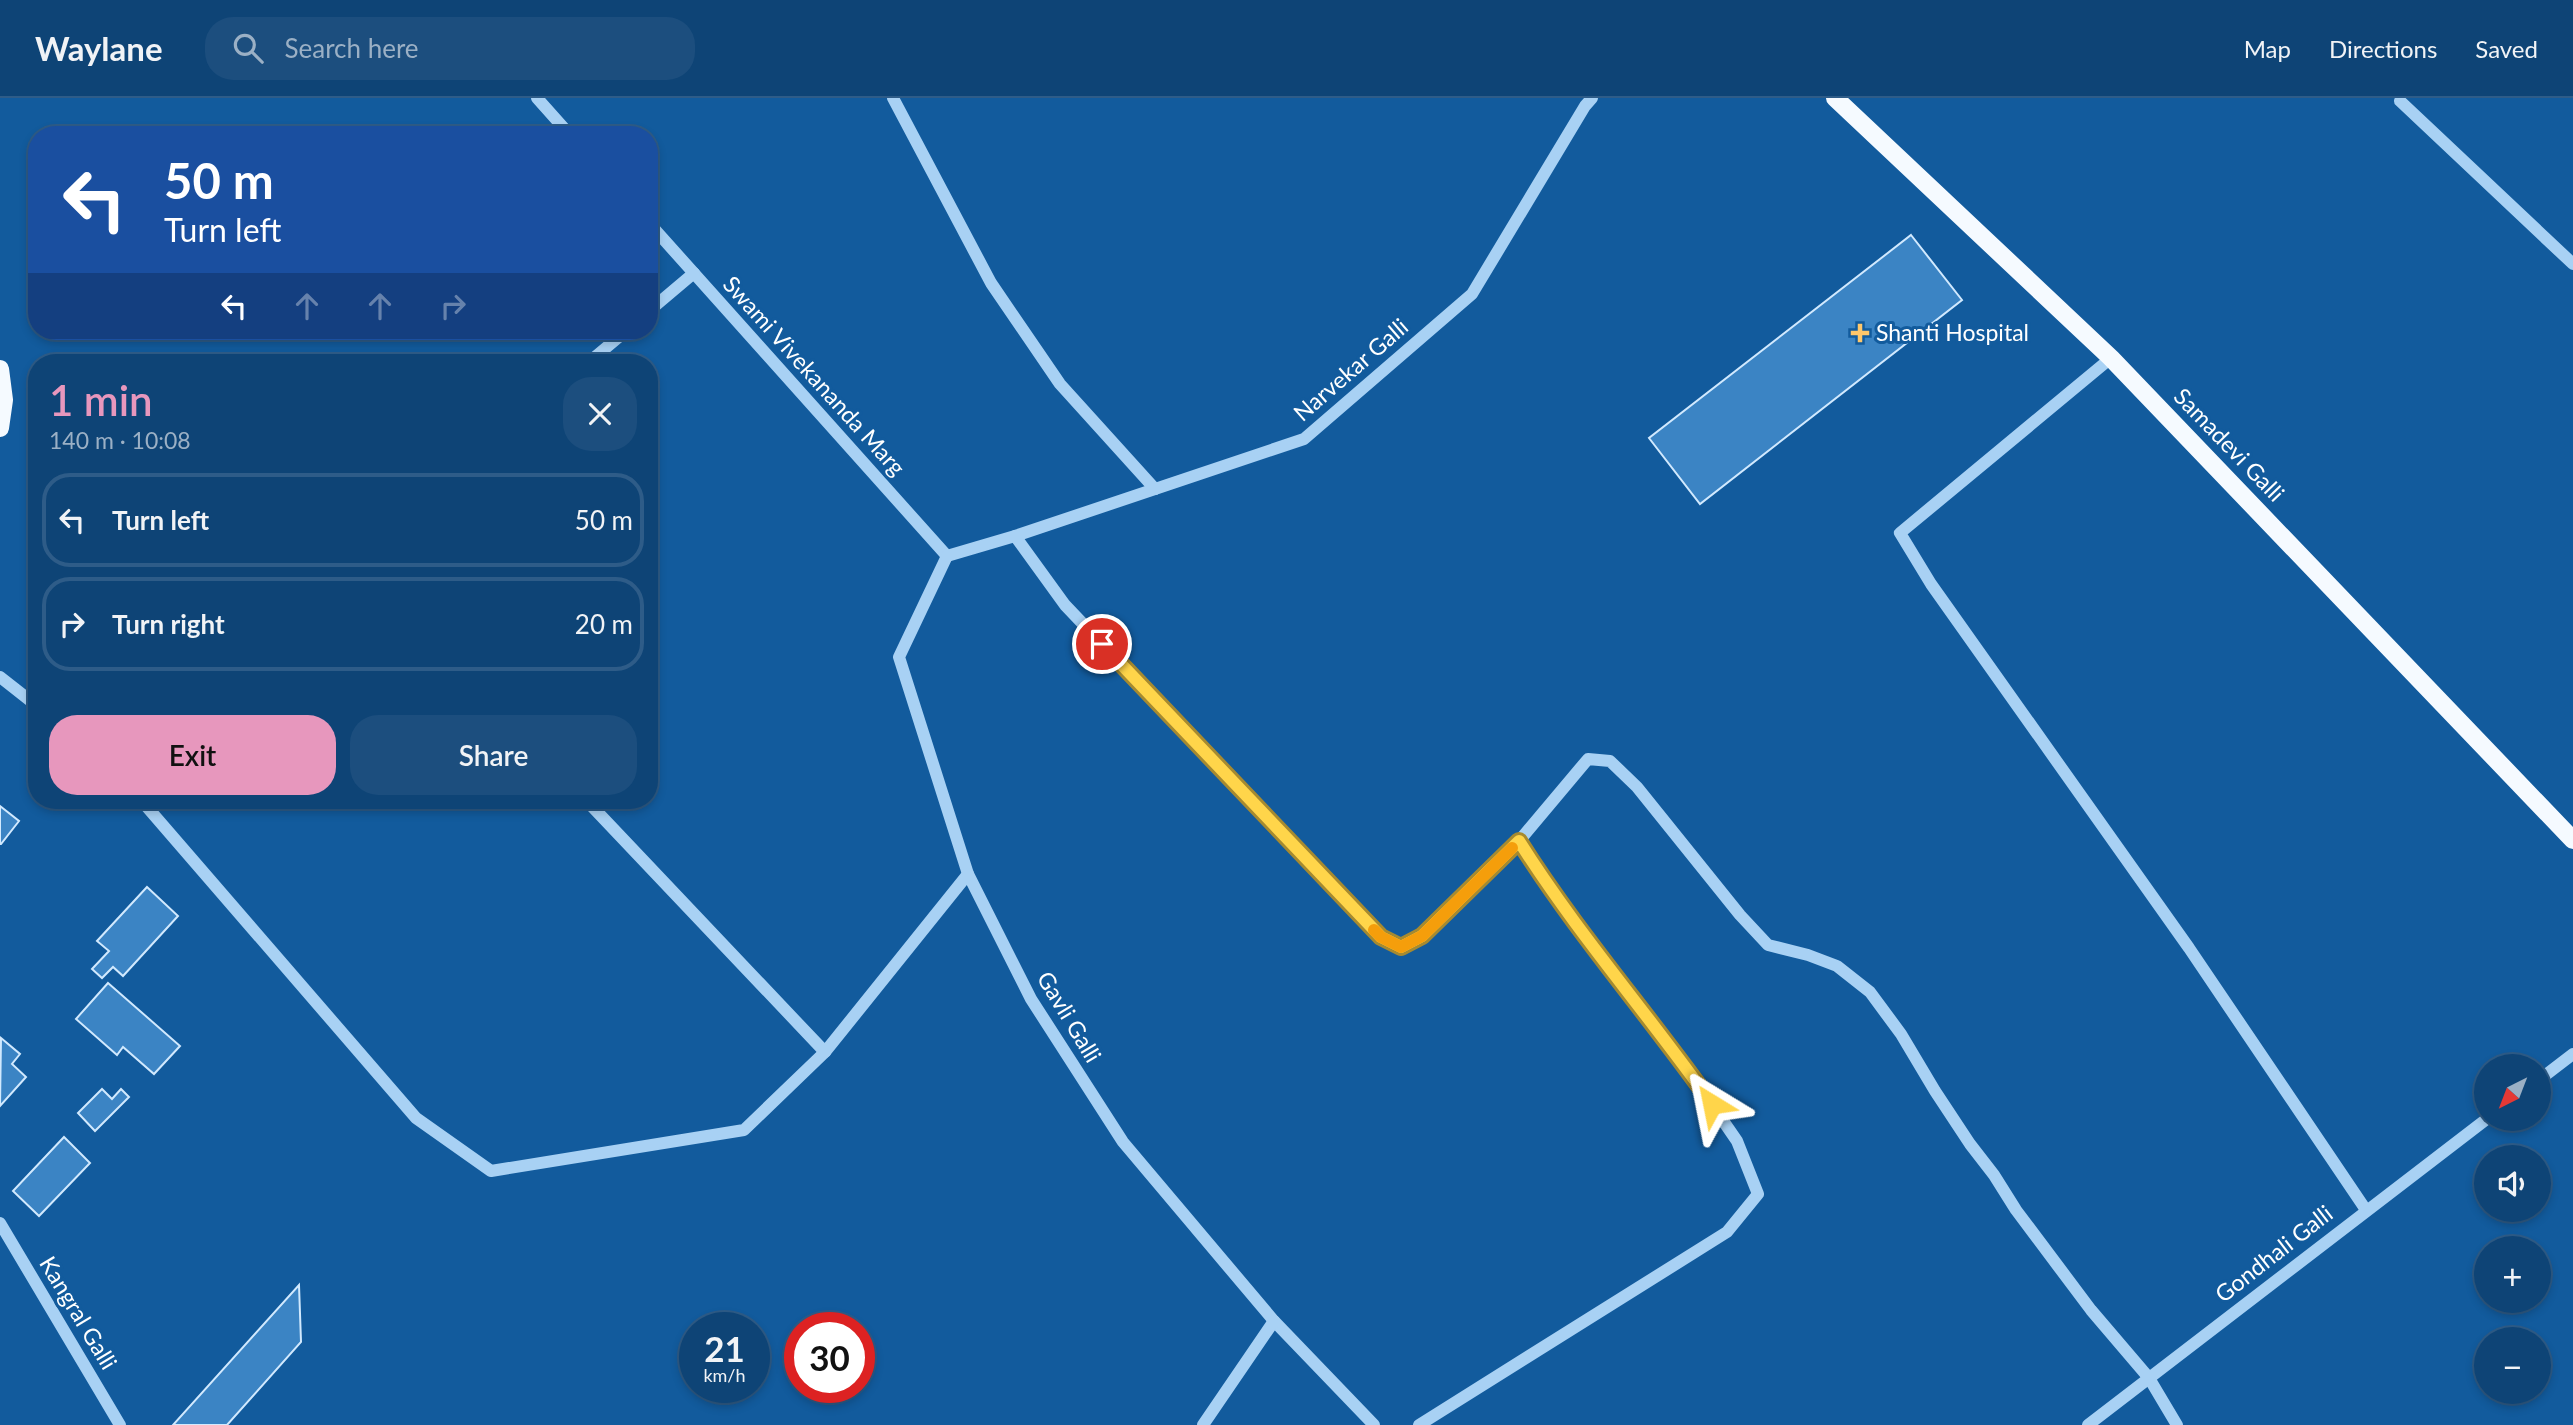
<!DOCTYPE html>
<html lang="en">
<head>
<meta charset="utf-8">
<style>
	body { margin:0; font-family:Lato,sans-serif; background:#1c4e7e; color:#f1f3f6; height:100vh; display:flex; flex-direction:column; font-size:26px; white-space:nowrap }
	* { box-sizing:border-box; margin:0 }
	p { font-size:23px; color:#9bb0c5 }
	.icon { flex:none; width:38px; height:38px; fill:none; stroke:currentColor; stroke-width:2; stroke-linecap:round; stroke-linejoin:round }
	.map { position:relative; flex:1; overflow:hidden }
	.drawer { position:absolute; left:28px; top:256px; width:630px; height:455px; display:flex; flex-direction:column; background:#0e4476; border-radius:28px; box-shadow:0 4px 10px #0003,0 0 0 2px #2e5c88 }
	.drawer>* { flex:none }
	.hud { position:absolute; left:28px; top:28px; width:630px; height:214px; border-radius:28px; box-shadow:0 4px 10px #0003,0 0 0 2px #2e5c88; background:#1a4fa0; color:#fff; overflow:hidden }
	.needle { width:46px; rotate:222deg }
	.fabs { position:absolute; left:2474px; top:956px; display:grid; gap:14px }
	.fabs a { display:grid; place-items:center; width:77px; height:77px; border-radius:50%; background:#0e4476; box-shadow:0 4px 10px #0003,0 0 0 2px #2e5c88; font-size:35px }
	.speed { position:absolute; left:679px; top:1214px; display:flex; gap:14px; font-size:35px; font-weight:700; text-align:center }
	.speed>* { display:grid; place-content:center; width:91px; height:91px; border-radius:50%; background:#0e4476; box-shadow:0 4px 10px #0003,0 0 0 2px #2e5c88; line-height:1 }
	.speed small { font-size:18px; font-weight:400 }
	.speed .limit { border:10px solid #d22; background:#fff; color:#111 }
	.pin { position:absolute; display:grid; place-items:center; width:60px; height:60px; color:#fff; margin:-30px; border:4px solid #fff; border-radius:50%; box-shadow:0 2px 7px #0007 }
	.me { position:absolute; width:77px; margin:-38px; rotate:325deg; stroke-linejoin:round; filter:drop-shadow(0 0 5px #0008) }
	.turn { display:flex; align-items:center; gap:24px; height:147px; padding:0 21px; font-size:32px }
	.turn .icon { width:91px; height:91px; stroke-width:2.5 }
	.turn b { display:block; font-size:49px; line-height:60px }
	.lanes { display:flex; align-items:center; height:66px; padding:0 21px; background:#0003; justify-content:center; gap:35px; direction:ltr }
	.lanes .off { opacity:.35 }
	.round { display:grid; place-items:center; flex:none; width:74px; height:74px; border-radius:28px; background:#1c4e7e }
	.head { display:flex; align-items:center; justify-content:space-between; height:119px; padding:0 21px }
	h1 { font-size:42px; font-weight:600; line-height:52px; color:#e797bd }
	.action { display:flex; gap:14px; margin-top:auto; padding:14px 21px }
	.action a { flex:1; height:80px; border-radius:28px; background:#e797bd; color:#111; font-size:28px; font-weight:600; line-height:80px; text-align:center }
	.action a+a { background:#1c4e7e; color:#f1f3f6 }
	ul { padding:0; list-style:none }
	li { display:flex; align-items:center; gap:21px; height:94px; margin:0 14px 10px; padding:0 7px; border:4px solid #2e5c88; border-radius:28px }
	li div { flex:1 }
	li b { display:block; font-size:26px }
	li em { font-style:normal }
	header { display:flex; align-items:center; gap:42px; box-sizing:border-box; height:98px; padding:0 35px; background:#0e4476; border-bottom:2px solid #2e5c88 }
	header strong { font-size:33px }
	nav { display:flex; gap:38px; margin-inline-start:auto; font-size:24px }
	.search { width:490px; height:63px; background:#1c4e7e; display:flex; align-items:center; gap:18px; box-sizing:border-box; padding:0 24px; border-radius:28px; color:#9bb0c5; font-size:26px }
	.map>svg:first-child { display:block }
	.building { fill:#3b84c4; stroke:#d1e9fe; stroke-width:2 }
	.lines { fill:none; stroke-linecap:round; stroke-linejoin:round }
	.minor { stroke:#a8d1f4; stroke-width:12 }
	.major { stroke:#f5faff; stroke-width:18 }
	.route-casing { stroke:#a68a30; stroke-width:18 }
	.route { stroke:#ffd54a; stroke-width:12 }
	.slow { stroke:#f59e0b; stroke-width:12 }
	.poi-dot { fill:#ffc76b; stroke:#125b9d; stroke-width:2.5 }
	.labels { text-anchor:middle; stroke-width:6; stroke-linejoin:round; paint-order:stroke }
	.poi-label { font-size:23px; fill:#fff; stroke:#125b9d; text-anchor:start }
	.street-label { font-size:23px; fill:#fff; stroke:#125b9d }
</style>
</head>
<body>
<header>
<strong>Waylane</strong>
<div class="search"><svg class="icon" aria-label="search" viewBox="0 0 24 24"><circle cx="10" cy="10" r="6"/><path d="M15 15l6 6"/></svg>Search here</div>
<nav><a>Map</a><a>Directions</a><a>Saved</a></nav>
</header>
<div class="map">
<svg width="2573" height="1327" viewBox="0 0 2573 1327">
	<rect width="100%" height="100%" fill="#125b9d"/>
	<g class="building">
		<polygon points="1911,137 1962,202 1700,406 1649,340"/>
		<polygon points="0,708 19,723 1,746 0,746"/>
		<polygon points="147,789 178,818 123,878 113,869 102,880 92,871 109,853 97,843"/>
		<polygon points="108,885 180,948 154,976 123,949 117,957 76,921"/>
		<polygon points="1,940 20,956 12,966 26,979 0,1008"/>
		<polygon points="102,991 112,1001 121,991 129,999 95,1033 78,1015"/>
		<polygon points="64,1039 90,1065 39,1118 13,1093"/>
		<polygon points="299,1187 301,1244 227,1327 173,1327"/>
	</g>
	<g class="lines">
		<g class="minor">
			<polyline points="537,0 570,37"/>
			<polyline points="893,0 991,185 1060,286 1155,391"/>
			<polyline points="2400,3 2573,166"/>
			<polyline points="649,125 947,458"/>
			<polyline points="649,213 694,175"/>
			<polyline points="2111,260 1900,435 1931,486 2189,850 2366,1112"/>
			<polyline points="589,264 626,233"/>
			<polyline points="1015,438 1065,507 1381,839 1401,849 1421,838 1519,743 1588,661 1610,663 1637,689 1740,817 1768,847 1808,857 1837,868 1870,894 1901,936 1935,993 1970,1046 1994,1077 2016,1112 2091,1212 2149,1280 2177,1327"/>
			<polyline points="947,458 899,559 968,776 1031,901 1123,1044 1274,1223 1374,1327"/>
			<polyline points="947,458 1015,438 1304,341 1472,196 1585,8 1592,0"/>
			<polyline points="0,579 37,608"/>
			<polyline points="141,702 416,1020 491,1073 744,1032 825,954 968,776"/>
			<polyline points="586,702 825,954"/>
			<polyline points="2539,982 2573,956"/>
			<polyline points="0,1125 120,1327"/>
			<polyline points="1203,1327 1274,1223"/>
			<polyline points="1419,1327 1727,1134 1758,1096 1737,1043 1673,950 1553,796 1519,743"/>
			<polyline points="2088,1327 2488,1020"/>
		</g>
		<g class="major">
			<polyline points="1835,0 2111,260 2573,742"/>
			<polyline points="0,271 4,302 0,330"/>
		</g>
	</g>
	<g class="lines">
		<g class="route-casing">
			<path id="route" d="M1102 546 1381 839 1401 849 1422 838 1519 743C1577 835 1649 917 1712 1006"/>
		</g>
		<use href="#route" class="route"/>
		<polyline class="slow" points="1374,832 1381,839 1401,849 1422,838 1512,750"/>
	</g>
	<path class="poi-dot" d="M1856.5 224.5h7v7h7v7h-7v7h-7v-7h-7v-7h7z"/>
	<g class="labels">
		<g class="poi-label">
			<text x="1876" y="243">Shanti Hospital</text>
		</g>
		<g class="street-label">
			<text transform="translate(1351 272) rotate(-41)" y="8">Narvekar Galli</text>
			<text transform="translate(814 278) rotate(48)" y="8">Swami Vivekananda Marg</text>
			<text transform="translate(2229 347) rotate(46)" y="8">Samadevi Galli</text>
			<text transform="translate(1069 919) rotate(59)" y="8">Gavli Galli</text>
			<text transform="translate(2274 1156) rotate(-38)" y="8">Gondhali Galli</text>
			<text transform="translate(78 1215) rotate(59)" y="8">Kangral Galli</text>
		</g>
	</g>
</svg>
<div class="fabs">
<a><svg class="needle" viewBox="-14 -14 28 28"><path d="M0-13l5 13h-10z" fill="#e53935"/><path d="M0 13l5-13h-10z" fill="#9bb0c5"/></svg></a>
<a><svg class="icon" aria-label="sound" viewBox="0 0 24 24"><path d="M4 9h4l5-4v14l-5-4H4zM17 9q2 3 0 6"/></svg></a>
<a>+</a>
<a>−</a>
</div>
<div class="speed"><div>21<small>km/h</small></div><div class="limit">30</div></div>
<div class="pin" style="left:1102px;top:546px;background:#d93025"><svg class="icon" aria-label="arrive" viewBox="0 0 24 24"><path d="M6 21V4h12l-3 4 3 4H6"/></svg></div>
<svg class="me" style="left:1712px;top:1006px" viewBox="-20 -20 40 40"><path d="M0-17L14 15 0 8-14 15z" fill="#ffd54a" stroke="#fff" stroke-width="4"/></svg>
<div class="hud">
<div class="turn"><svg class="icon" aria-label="left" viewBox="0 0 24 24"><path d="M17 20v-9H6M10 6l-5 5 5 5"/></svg><div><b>50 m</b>Turn left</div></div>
<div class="lanes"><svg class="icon" aria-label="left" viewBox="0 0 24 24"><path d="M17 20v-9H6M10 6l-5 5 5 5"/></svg><svg class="icon off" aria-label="ahead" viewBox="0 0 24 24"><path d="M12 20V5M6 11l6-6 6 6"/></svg><svg class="icon off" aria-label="ahead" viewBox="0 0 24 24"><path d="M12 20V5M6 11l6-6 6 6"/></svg><svg class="icon off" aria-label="right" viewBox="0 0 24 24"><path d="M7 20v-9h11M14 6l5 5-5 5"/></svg></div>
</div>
<section class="drawer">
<div class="head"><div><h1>1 min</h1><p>140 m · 10:08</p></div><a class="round"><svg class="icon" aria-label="close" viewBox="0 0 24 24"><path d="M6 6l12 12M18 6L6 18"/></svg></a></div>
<ul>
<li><svg class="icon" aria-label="left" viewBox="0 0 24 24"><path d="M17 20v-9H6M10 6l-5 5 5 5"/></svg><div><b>Turn left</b></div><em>50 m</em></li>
<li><svg class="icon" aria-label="right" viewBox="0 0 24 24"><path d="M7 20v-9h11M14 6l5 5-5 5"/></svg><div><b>Turn right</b></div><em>20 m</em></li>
</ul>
<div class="action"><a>Exit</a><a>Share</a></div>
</section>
</div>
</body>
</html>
